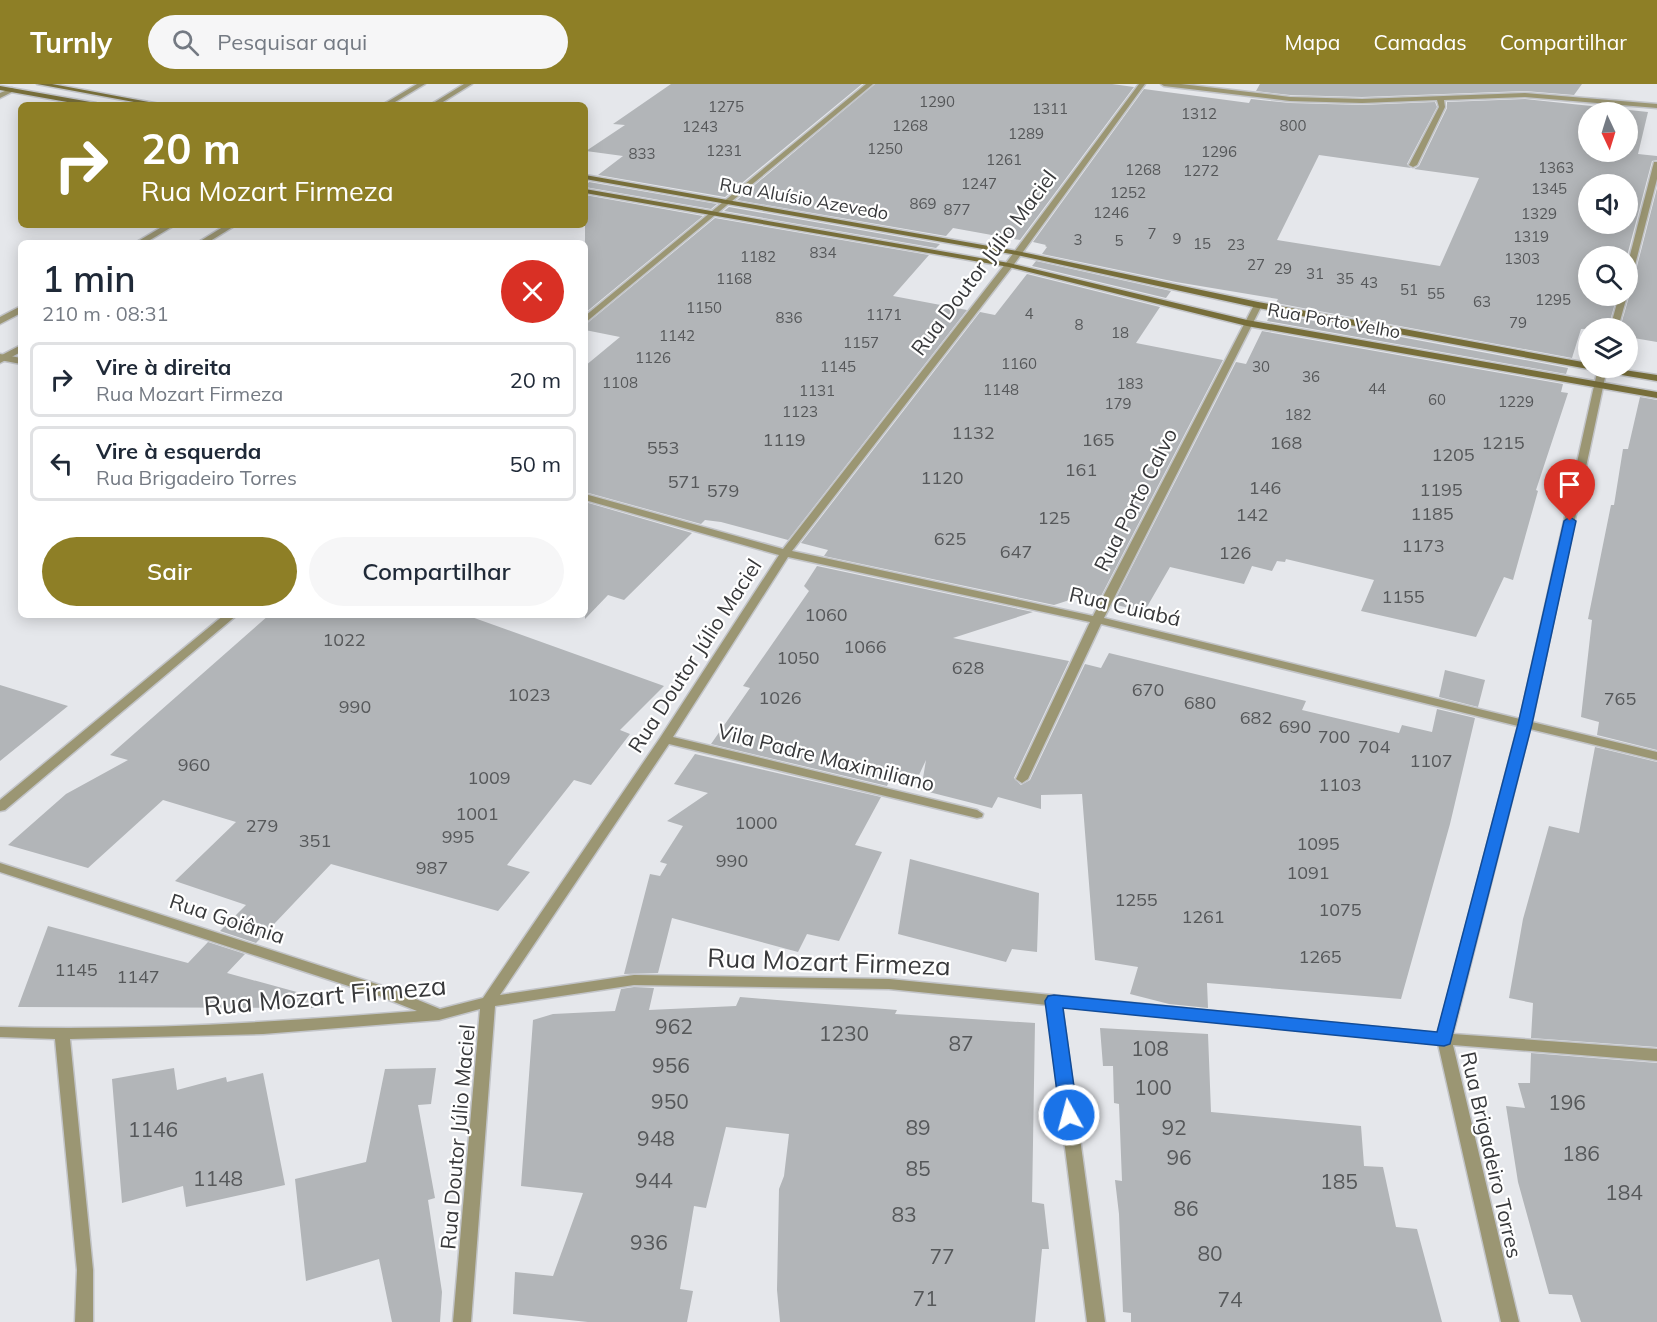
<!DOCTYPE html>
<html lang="pt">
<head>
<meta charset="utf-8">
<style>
	body { margin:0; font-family:Mulish,sans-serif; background:#f6f6f7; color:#1f2937; height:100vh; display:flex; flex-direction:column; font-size:22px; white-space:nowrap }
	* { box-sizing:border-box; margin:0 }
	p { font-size:20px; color:#747a83 }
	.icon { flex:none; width:33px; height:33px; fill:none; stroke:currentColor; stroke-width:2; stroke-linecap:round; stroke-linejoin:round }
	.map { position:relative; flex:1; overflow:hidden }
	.panel { position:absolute; left:18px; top:156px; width:570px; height:378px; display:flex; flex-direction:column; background:#fff; border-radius:9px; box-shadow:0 3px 15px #0003 }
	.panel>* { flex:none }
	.top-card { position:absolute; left:18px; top:18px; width:570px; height:126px; border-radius:9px; box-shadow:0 3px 15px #0003; background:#8e7f26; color:#fff; overflow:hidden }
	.needle { width:39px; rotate:176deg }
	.fabs { position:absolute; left:1578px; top:18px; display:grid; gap:12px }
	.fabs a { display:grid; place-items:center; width:60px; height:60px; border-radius:50%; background:#fff; box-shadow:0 3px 15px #0003; font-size:30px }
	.pin { position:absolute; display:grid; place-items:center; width:51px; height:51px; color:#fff; margin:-62px -26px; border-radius:50% 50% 50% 0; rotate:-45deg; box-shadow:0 0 6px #0007 }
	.pin .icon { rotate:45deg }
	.me { position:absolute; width:66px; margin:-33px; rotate:353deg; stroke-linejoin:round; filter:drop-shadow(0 0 4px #0008) }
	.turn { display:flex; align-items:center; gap:21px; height:126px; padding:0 24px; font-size:27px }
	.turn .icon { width:78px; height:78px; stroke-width:2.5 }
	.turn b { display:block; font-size:42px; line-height:51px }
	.round { display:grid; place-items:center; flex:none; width:63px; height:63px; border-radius:32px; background:#f6f6f7 }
	.headline { display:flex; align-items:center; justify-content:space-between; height:102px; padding:0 24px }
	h1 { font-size:36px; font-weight:600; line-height:45px }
	.button { display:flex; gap:12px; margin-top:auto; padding:12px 24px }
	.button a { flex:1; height:69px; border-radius:36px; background:#8e7f26; color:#fff; font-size:24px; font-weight:600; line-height:69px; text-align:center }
	.button a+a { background:#f6f6f7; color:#1f2937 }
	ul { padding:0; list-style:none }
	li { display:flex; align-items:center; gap:18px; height:75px; margin:0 12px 9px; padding:0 12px; border:3px solid #e0e1e3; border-radius:9px }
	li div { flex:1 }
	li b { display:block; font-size:22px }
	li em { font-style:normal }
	header { display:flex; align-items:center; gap:36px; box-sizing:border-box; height:84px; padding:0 30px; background:#8e7f26; color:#fff }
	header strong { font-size:28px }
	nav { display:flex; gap:33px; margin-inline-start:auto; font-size:21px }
	.search { width:420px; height:54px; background:#f6f6f7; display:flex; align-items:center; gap:15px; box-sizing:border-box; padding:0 21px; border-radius:33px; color:#747a83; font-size:22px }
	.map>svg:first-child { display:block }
	.building { fill:#b2b5b8; fill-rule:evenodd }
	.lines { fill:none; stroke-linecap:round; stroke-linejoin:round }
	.minor-casing { stroke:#c2c4c8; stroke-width:3 }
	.tertiary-casing { stroke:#c2c4c8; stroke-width:3 }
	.secondary-casing { stroke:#c2c4c8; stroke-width:3 }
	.minor { fill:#9b9673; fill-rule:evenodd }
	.tertiary { fill:#9b9673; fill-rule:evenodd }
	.secondary { fill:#776e3a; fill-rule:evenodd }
	.route { fill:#1a73e8; stroke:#114b97; stroke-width:1.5 }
	.labels { text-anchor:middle; stroke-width:4.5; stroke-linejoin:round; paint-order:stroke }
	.far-number-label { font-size:15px; fill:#56585a }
	.far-street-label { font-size:18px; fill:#38393b; stroke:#fff }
	.number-label { font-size:18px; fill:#56585a }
	.street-label { font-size:21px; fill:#38393b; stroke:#fff }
	.near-number-label { font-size:21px; fill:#56585a }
	.near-street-label { font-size:26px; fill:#38393b; stroke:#fff }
</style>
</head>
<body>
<header>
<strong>Turnly</strong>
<div class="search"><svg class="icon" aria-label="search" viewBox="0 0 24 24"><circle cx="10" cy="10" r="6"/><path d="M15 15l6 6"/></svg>Pesquisar aqui</div>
<nav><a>Mapa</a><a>Camadas</a><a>Compartilhar</a></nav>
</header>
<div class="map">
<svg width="1657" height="1238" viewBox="0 0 1657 1238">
	<rect width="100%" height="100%" fill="#e5e7eb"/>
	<g class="building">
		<polygon points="671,0 862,0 725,113 598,91 623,72 586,67 625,41 613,40"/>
		<polygon points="875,0 1112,0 1134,3 1020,156 953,144 946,152 737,116"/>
		<polygon points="1260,0 1582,0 1574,11 1525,7 1362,13 1290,11 1256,7"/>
		<path d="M1144 5 1249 19 1251 15 1290 19 1362 21 1435 18 1437 23 1407 80 1411 84 1319 71 1277 156 1440 182 1479 94 1414 85 1419 82 1447 24V18L1525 15 1648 28 1638 70 1657 72V76L1652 77 1627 172H1588V212H1617L1608 244 1581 245 1572 274 1276 219 1278 215 1176 198 1042 170 1047 163 1045 162 1046 161 1033 158ZM1588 28H1628V68H1588ZM1588 100H1628V140H1588Z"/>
		<polygon points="589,98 717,120 711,125 585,103"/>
		<polygon points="1657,104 1657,258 1628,253 1628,244 1620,244 1629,213 1628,198 1634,194"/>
		<polygon points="585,111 703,132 585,229"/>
		<polygon points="729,123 940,160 936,164 724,127"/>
		<polygon points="715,134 929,171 893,212 967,226 788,456 721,438 705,436 701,440 585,408 585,282 620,253 585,246 585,241"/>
		<polygon points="1036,177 1171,207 1166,214 1032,182"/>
		<polygon points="1027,190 1160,223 1136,259 1223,276 1099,516 1082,512 1054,521 824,472 828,466 801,459 980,228 995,231"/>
		<polygon points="1271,229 1568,284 1566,290 1267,237"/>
		<polygon points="1262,247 1563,300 1561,308 1568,309 1536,406 1538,407 1513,496 1504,493 1476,553 1361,527 1374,496 1286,475 1285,478 1277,477 1272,487 1252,482 1244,500 1170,483 1144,528 1113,520 1236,278 1246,280"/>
		<polygon points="1640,313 1657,316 1657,666 1597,651 1599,638 1581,633 1592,536 1588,535 1611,421 1614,421 1623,365 1628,365"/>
		<polygon points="585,418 692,449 624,516 608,511 585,535"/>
		<polygon points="817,482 1033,528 953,554 1069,577 1014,694 1021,701 1030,696 1085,580 1101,584 1109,569 1306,617 1302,626 1399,649 1402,641 1432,648 1437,625 1475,634 1450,740 1401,915 1207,899 1208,924 1169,920 1130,910 1138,883 1095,876 1082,710 1041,711 1041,725 998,713 992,724 921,706 926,676 913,704 889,697 887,702 711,660 750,604 743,602 809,507 804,502"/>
		<polygon points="269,531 466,531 664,602 620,646 630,650 591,701 574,696 507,781 530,788 498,827 331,780 256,859 220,847 246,821 175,797 236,738 163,716 88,784 8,761 66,710 128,676 110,671"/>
		<polygon points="1445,586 1485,596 1478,623 1439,613"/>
		<polygon points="0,601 68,622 0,677"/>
		<polygon points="1595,663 1657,678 1657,963 1531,954 1533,919 1509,914 1523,835 1549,742 1579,749"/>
		<polygon points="695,670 881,713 855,761 882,768 839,857 807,850 798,868 672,834 658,889 624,890 650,790 660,792 667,780 660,778 683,742 667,737 708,709 674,700"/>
		<polygon points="910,775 1039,809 1037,868 1012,865 1006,878 898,850"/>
		<polygon points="48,842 188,879 208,858 245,870 227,889 315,913 314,924 18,923"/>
		<polygon points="634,903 654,904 649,926 736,922 740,913 897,926 895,930 1035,939 1032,1118 1044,1120 1049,1165 1042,1165 1035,1238 780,1238 777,1206 779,1105 784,1092 789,1050 726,1043 706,1124 694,1122 680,1205 693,1207 687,1238 588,1238 513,1230 515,1188 553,1192 583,1109 521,1102 533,936 553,930 615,927 621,905"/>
		<polygon points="1100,944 1208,950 1211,1028 1361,1042 1364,1082 1383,1083 1396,1143 1417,1145 1442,1238 1131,1238 1131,1229 1123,1228 1119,1130 1115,1096 1122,1097 1119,1020 1114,1019 1113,982 1103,982"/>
		<polygon points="1531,969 1657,979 1657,1238 1581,1238 1572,1211 1549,1210 1518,1098 1506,1022 1525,1024 1518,999 1530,999"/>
		<polygon points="174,984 177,1006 226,993 227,998 263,989 285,1101 186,1123 183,1102 122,1119 112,995"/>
		<polygon points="436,984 431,1020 418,1021 435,1114 428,1116 442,1208 440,1238 392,1238 379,1175 306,1197 295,1095 366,1078 385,985"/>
	</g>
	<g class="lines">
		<g class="minor-casing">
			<g id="minor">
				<polygon points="866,0 873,0 585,239 585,232"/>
				<path d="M1139 0H1145L1012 183 792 467 1093 532 1254 221 1258 218 1262 221 1104 534 1520 635 1598 284H1607L1532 638 1657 668V676L1530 645 1453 950 1657 965V977L1453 961 1519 1238H1501L1438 960 1062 922 1105 1238H1087L1047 921 889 905 634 901 495 922 471 1238H453L480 925 439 936 263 950 70 955 93 1186V1238H75L77 1186 55 955 0 953V943C139 947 278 938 417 927L379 912 0 788V779L389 904 440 925 483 914 660 654 779 471 585 416V410L783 465 1006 179ZM788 473 1090 538 1016 695 1022 699 1028 695 1101 540 1518 642 1438 949 889 895 634 891 500 911 669 660 977 734 982 733 983 730 977 726 673 653Z"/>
				<polygon points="1161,0 1181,0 1290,13 1362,15 1525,9 1657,20 1657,24 1525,13 1444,16 1445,23 1417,81 1413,83 1409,81 1439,23 1437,16 1362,19 1290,17 1164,2"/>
				<polygon points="12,4 14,5 14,7 0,14 0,9"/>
				<polygon points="1654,78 1657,78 1657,95 1632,193 1628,196 1628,179"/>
				<polygon points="1619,212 1627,212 1618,244 1610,244"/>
				<polygon points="0,270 21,274 21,280 0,276"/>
				<polygon points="224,531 237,531 5,726 0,727 0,716"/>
			</g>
		</g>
		<g class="tertiary-casing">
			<g id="tertiary">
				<polygon points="417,0 425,0 390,21 382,21"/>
				<polygon points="464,0 472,0 438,21 430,21"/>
				<polygon points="165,141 175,141 145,159 135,159"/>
				<polygon points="226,141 236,141 207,159 197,159"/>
				<polygon points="21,222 21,229 0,240 0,233"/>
				<polygon points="21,261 21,268 0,279 0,272"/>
			</g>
		</g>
		<g class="secondary-casing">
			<g id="secondary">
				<polygon points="37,0 52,0 165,21 150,21"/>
				<polygon points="0,2 96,19 99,21 84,21 0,6"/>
				<polygon points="585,91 1017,167 1258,218 1588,279 1588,284 1592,284 1588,285 1258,224 1017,171 585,95"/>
				<polygon points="585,105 1009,179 1247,236 1657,308 1657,314 1247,242 1009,183 585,109"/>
				<polygon points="1593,284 1611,284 1657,291 1657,297 1598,287"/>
			</g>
		</g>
		<use href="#minor" class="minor"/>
		<use href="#tertiary" class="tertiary"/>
		<use href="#secondary" class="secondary"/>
	</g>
	<polygon class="route" points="1570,433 1576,437 1532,640 1450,960 1444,962 1063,924 1078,1031 1075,1036 1069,1038 1063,1036 1060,1031 1045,917 1048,912 1054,911 1437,948 1518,640 1564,437"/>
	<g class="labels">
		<g class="far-number-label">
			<text x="937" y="23">1290</text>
			<text x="726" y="28">1275</text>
			<text x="1050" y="30">1311</text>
			<text x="1199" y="35">1312</text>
			<text x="910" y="47">1268</text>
			<text x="1293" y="47">800</text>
			<text x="700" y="48">1243</text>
			<text x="1026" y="55">1289</text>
			<text x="885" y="70">1250</text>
			<text x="724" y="72">1231</text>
			<text x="1219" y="73">1296</text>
			<text x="642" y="75">833</text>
			<text x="1004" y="81">1261</text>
			<text x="1556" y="89">1363</text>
			<text x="1143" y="91">1268</text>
			<text x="1201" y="92">1272</text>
			<text x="979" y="105">1247</text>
			<text x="1549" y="110">1345</text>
			<text x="1128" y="114">1252</text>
			<text x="923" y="125">869</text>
			<text x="957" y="131">877</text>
			<text x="1111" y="134">1246</text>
			<text x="1539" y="135">1329</text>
			<text x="1152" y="155">7</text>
			<text x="1531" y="158">1319</text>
			<text x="1177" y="160">9</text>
			<text x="1078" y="161">3</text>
			<text x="1119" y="162">5</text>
			<text x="1202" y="165">15</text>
			<text x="1236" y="166">23</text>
			<text x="823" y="174">834</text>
			<text x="758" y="178">1182</text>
			<text x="1522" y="180">1303</text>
			<text x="1256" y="186">27</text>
			<text x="1283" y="190">29</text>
			<text x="1315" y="195">31</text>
			<text x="734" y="200">1168</text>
			<text x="1345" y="200">35</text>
			<text x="1369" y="204">43</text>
			<text x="1409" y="211">51</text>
			<text x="1436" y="215">55</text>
			<text x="1553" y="221">1295</text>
			<text x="1482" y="223">63</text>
			<text x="704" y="229">1150</text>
			<text x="1029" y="235">4</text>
			<text x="884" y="236">1171</text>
			<text x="789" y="239">836</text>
			<text x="1518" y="244">79</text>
			<text x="1079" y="246">8</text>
			<text x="1120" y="254">18</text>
			<text x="677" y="257">1142</text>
			<text x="861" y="264">1157</text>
			<text x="653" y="279">1126</text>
			<text x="1019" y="285">1160</text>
			<text x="838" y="288">1145</text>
			<text x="1261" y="288">30</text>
			<text x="1311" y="298">36</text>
			<text x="620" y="304">1108</text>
			<text x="1130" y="305">183</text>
			<text x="1377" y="310">44</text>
			<text x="1001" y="311">1148</text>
			<text x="817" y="312">1131</text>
			<text x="1437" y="321">60</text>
			<text x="1516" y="323">1229</text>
			<text x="1118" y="325">179</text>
			<text x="800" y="333">1123</text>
			<text x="1298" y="336">182</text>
		</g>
		<g class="far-street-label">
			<text transform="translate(804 115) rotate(10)" y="6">Rua Aluísio Azevedo</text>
			<text transform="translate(1334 237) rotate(10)" y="6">Rua Porto Velho</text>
		</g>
		<g class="number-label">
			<text x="973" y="355">1132</text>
			<text x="784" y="362">1119</text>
			<text x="1098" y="362">165</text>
			<text x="1286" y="365">168</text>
			<text x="1503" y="365">1215</text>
			<text x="663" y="370">553</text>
			<text x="1453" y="377">1205</text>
			<text x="1081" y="392">161</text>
			<text x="942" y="400">1120</text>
			<text x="684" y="404">571</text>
			<text x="1265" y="410">146</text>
			<text x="1441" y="412">1195</text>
			<text x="723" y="413">579</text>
			<text x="1432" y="436">1185</text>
			<text x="1252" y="437">142</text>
			<text x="1054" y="440">125</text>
			<text x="950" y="461">625</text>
			<text x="1423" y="468">1173</text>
			<text x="1016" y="474">647</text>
			<text x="1235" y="475">126</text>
			<text x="1403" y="519">1155</text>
			<text x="826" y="537">1060</text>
			<text x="344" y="562">1022</text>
			<text x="865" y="569">1066</text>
			<text x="798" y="580">1050</text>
			<text x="968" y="590">628</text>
			<text x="1148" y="612">670</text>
			<text x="529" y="617">1023</text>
			<text x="780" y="620">1026</text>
			<text x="1620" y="621">765</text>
			<text x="1200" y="625">680</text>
			<text x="355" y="629">990</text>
			<text x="1256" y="640">682</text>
			<text x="1295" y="649">690</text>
			<text x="1334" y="659">700</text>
			<text x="1374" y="669">704</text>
			<text x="1431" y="683">1107</text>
			<text x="194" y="687">960</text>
			<text x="489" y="700">1009</text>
			<text x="1340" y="707">1103</text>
			<text x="477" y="736">1001</text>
			<text x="756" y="745">1000</text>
			<text x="262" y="748">279</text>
			<text x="458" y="759">995</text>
			<text x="315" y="763">351</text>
			<text x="1318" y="766">1095</text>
			<text x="732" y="783">990</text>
			<text x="432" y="790">987</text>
			<text x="1308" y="795">1091</text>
			<text x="1136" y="822">1255</text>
			<text x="1340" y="832">1075</text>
			<text x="1203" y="839">1261</text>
			<text x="1320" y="879">1265</text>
			<text x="76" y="892">1145</text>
			<text x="138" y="899">1147</text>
		</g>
		<g class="street-label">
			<text transform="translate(984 179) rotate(-53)" y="7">Rua Doutor Júlio Maciel</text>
			<text transform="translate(1136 416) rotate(-63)" y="7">Rua Porto Calvo</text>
			<text transform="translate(1125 523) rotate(13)" y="7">Rua Cuiabá</text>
			<text transform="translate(695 572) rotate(-57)" y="7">Rua Doutor Júlio Maciel</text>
			<text transform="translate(826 674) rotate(14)" y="7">Vila Padre Maximiliano</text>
			<text transform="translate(227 835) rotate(18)" y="7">Rua Goiânia</text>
			<text transform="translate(458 1053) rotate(-85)" y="7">Rua Doutor Júlio Maciel</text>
			<text transform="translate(1491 1071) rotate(77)" y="7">Rua Brigadeiro Torres</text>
		</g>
		<g class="near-number-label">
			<text x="674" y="950">962</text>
			<text x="844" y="957">1230</text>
			<text x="961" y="967">87</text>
			<text x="1150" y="972">108</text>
			<text x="671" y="989">956</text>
			<text x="1153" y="1011">100</text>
			<text x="670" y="1025">950</text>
			<text x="1567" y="1026">196</text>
			<text x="918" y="1051">89</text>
			<text x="1174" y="1051">92</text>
			<text x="153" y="1053">1146</text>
			<text x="656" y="1062">948</text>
			<text x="1581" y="1077">186</text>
			<text x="1179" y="1081">96</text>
			<text x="918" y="1092">85</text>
			<text x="218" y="1102">1148</text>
			<text x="654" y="1104">944</text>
			<text x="1339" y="1105">185</text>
			<text x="1624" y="1116">184</text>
			<text x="1186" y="1132">86</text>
			<text x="904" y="1138">83</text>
			<text x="649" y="1166">936</text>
			<text x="1210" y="1177">80</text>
			<text x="942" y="1180">77</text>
			<text x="925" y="1222">71</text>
			<text x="1230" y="1223">74</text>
		</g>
		<g class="near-street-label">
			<text transform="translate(829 878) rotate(2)" y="9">Rua Mozart Firmeza</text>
			<text transform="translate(325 912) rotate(-5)" y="9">Rua Mozart Firmeza</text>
		</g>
	</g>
</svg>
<div class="fabs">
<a><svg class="needle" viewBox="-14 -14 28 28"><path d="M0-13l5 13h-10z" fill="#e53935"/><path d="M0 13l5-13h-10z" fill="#747a83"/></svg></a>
<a><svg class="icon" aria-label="sound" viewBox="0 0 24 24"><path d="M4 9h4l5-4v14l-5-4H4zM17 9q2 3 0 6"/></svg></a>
<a><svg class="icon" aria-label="search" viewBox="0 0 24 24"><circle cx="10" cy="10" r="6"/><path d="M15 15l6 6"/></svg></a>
<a><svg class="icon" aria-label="layers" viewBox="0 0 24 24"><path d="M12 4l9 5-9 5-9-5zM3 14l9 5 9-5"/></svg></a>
</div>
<div class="pin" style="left:1570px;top:437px;background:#d93025"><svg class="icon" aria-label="arrive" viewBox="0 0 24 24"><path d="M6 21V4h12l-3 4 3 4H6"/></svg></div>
<svg class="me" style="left:1069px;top:1031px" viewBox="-20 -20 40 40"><circle r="17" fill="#1a73e8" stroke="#fff" stroke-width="3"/><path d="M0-11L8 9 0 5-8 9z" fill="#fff"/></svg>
<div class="top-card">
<div class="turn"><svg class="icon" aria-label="right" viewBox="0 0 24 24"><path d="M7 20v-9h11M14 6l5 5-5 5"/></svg><div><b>20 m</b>Rua Mozart Firmeza</div></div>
</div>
<section class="panel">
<div class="headline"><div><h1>1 min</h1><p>210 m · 08:31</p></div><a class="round" style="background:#d93025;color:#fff"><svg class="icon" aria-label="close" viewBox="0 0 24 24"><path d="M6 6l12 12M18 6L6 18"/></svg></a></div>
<ul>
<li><svg class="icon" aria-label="right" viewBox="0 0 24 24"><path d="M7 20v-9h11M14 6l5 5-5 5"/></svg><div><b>Vire à direita</b><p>Rua Mozart Firmeza</p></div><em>20 m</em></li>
<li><svg class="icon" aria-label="left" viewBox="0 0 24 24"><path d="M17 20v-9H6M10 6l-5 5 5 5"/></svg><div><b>Vire à esquerda</b><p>Rua Brigadeiro Torres</p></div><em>50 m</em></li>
</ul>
<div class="button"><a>Sair</a><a>Compartilhar</a></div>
</section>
</div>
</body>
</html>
